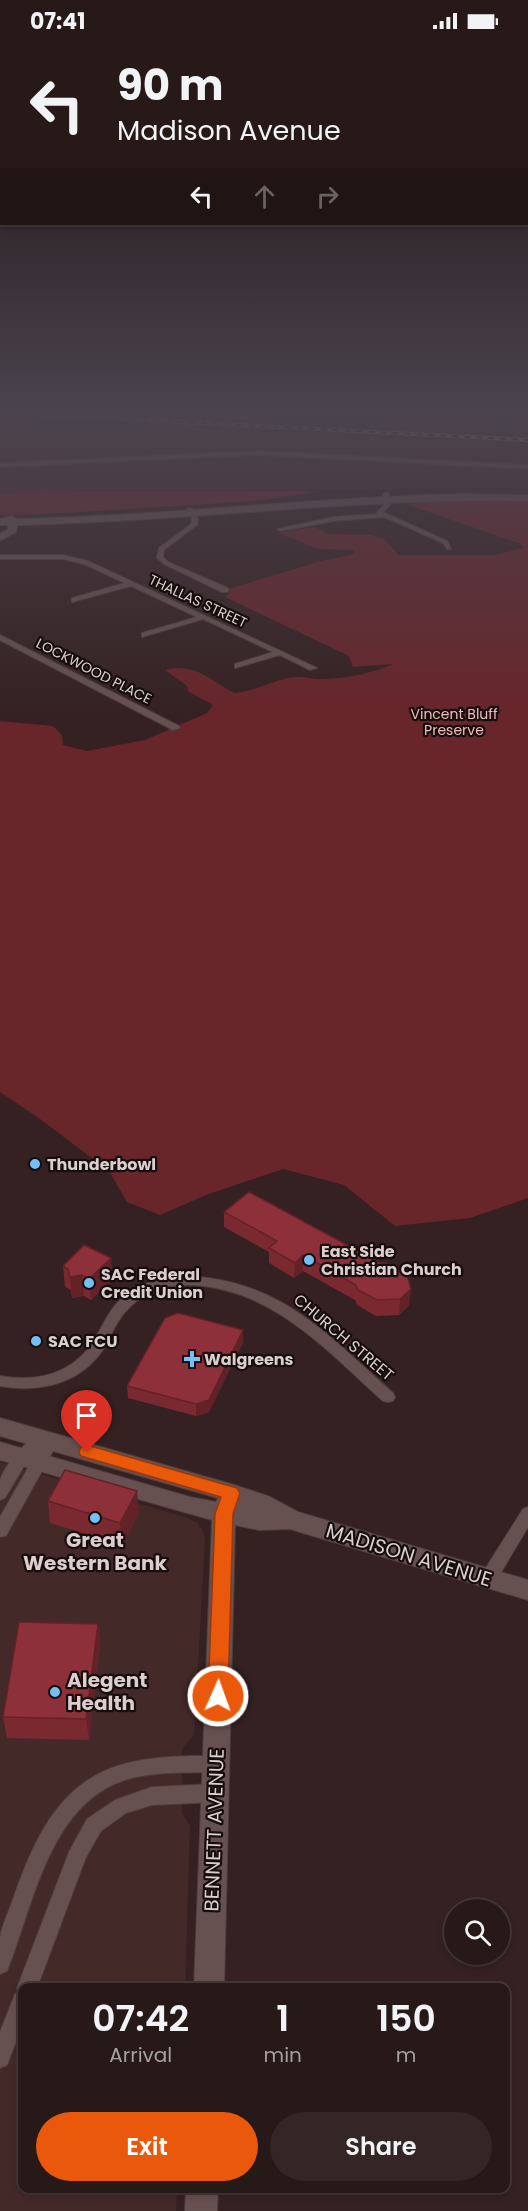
<!DOCTYPE html>
<html lang="en">
<head>
<meta charset="utf-8">
<style>
	body { margin:0; font-family:Poppins,sans-serif; background:#342626; color:#f1f3f6; height:100vh; display:flex; flex-direction:column; font-size:22px; white-space:nowrap }
	* { box-sizing:border-box; margin:0 }
	p { font-size:20px; color:#a5a0a2 }
	.icon { flex:none; width:33px; height:33px; fill:none; stroke:currentColor; stroke-width:2; stroke-linecap:round; stroke-linejoin:round }
	.map { position:relative; flex:1; overflow:hidden }
	.drawer { position:absolute; left:18px; top:1941px; width:492px; height:210px; display:flex; flex-direction:column; background:#281919; border-radius:12px; box-shadow:0 3px 9px #0003,0 0 0 2px #443838 }
	.drawer>* { flex:none }
	.guide { position:absolute; left:0px; top:0px; width:528px; height:183px; box-shadow:0 3px 9px #0003,0 0 0 2px #443838; background:#281919; color:#f1f3f6; overflow:hidden }
	.fabs { position:absolute; left:444px; top:1857px; display:grid; gap:12px }
	.fabs a { display:grid; place-items:center; width:66px; height:66px; border-radius:50%; background:#281919; box-shadow:0 3px 9px #0003,0 0 0 2px #443838; font-size:30px }
	.pin { position:absolute; display:grid; place-items:center; width:51px; height:51px; color:#fff; margin:-62px -26px; border-radius:50% 50% 50% 0; rotate:-45deg; box-shadow:0 0 6px #0007 }
	.pin .icon { rotate:45deg }
	.me { position:absolute; width:66px; margin:-33px; rotate:2deg; stroke-linejoin:round; filter:drop-shadow(0 0 4px #0008) }
	.turn { display:flex; align-items:center; gap:21px; height:126px; padding:0 18px; font-size:27px }
	.turn .icon { width:78px; height:78px; stroke-width:2.5 }
	.turn b { display:block; font-size:42px; line-height:51px }
	.lanes { display:flex; align-items:center; height:57px; padding:0 18px; background:#0003; justify-content:center; gap:30px; direction:ltr }
	.lanes .off { opacity:.35 }
	.eta { display:flex; justify-content:space-evenly; align-items:center; height:102px; text-align:center }
	.eta b { font-size:36px; font-weight:600; line-height:42px }
	.cta { display:flex; gap:12px; margin-top:auto; padding:12px 18px }
	.cta a { flex:1; height:69px; border-radius:36px; background:#ea580c; color:#fff; font-size:24px; font-weight:600; line-height:69px; text-align:center }
	.cta a+a { background:#342626; color:#f1f3f6 }
	.status { display:flex; justify-content:space-between; align-items:center; height:42px; padding:0 30px; background:#281919; direction:ltr }
	.status svg { height:16px; fill:currentColor }
	.map>svg:first-child { display:block }
	.built { fill:#442929 }
	.green { fill:#68252a }
	.lines { fill:none; stroke-linecap:round; stroke-linejoin:round }
	.minor-casing { stroke:#4e3d3e; stroke-width:2 }
	.secondary-casing { stroke:#4e3d3e; stroke-width:2 }
	.minor { fill:#675150; fill-rule:evenodd }
	.secondary { fill:#675150; fill-rule:evenodd }
	.rail-casing { stroke:#988; stroke-width:4 }
	.rail { stroke:#160d0d; stroke-width:2; stroke-dasharray:6; stroke-linecap:butt }
	.wall { fill:#7a2931 }
	.shaded-wall { fill:#632228 }
	.building { fill:#8e3039; stroke:#632228; stroke-width:1.5 }
	.route { fill:#ea580c; stroke:#983908; stroke-width:1.5 }
	.poi-dot { fill:#74c0f6; stroke:#160d0d; stroke-width:2 }
	.labels { text-anchor:middle; stroke-width:4.5; stroke-linejoin:round; paint-order:stroke }
	.far-street-label { font-size:14px; fill:#dccece; stroke:#160d0d }
	.far-park-label { font-size:14px; fill:#f3bcbc; stroke:#160d0d }
	.poi-label { font-size:16px; font-weight:bold; fill:#dccece; stroke:#160d0d; text-anchor:start }
	.street-label { font-size:16px; fill:#dccece; stroke:#160d0d }
	.near-poi-label { font-size:20px; font-weight:bold; fill:#dccece; stroke:#160d0d }
	.near-street-label { font-size:20px; fill:#dccece; stroke:#160d0d }
</style>
</head>
<body>
<div class="status"><b>07:41</b><svg viewBox="0 0 49 12"><path d="M0 12V9h3v3zM5 12V6h3v6zM10 12V3h3v9zM15 12V0h3v12zM26 1h20v11H26zM47 4h2v5h-2z"/></svg></div>
<div class="map">
<svg width="528" height="2169" viewBox="0 0 528 2169">
	<rect width="100%" height="100%" fill="#352121"/>
	<g class="built">
		<polygon points="0,371 528,371 528,446 40,449 0,452"/>
		<polygon points="0,1420 184,1475 198,1481 203,1489 205,1498 194,1692 182,1707 182,1771 190,1784 185,1945 22,1946 22,2146 177,2147 176,2169 0,2169"/>
	</g>
	<g class="green">
		<path d="M40 449H317C270 460 222 461 175 464 116 468 59 472 0 473V452Z"/>
		<path d="M528 458V1156L470 1176 395 1184 344 1143 283 1127 206 1153 160 1173 127 1160 109 1129 40 1077 0 1050V679L53 684 62 693 63 703 87 709 145 698 207 671 213 663 188 649 187 644 165 628C193 620 211 638 234 651 254 649 270 640 288 636 300 633 309 637 321 637 346 637 371 631 394 622L353 625 349 614 225 555 230 551 225 548 321 519 355 512 353 508 319 507 278 491 315 485 328 492 371 493 384 497 399 513H495L523 506 521 502 409 463 413 459Z"/>
	</g>
	<g class="lines">
		<g class="minor-casing">
			<g id="minor">
				<polygon points="258,409 528,423 528,427 258,413 0,425 0,421"/>
				<polygon points="386,450 389,452 390,463 383,470 447,499 451,507 447,507 443,501 384,475 334,479 280,489 277,487 334,475 377,472 377,470 384,463 383,452"/>
				<polygon points="188,466 193,467 198,477 197,483 164,508 163,515 168,520 228,546 228,550 222,550 164,522 157,516 159,506 191,482 192,477"/>
				<polygon points="0,513 63,513 88,519 317,626 310,628 280,613 235,626 235,622 273,610 203,577 142,595 142,591 197,575 131,544 72,560 72,556 125,541 84,522 63,517 0,517"/>
				<polygon points="0,593 179,684 180,686 173,688 0,598"/>
				<path d="M179 1234C278 1235 324 1290 393 1351L395 1355 393 1359 388 1360 383 1359C326 1308 271 1245 189 1243 167 1243 147 1248 131 1264 118 1275 112 1292 104 1306 81 1342 40 1351 0 1344V1334C36 1340 71 1333 93 1300 102 1286 108 1269 120 1258 137 1242 157 1237 179 1234Z"/>
				<path d="M43 1391 48 1393 53 1409 6 1494 0 1495V1475L37 1410 27 1419 5 1456 0 1458C0 1452 0 1444 0 1438 5 1423 27 1396 43 1391Z"/>
				<polygon points="528,1465 528,1485 494,1542 488,1544 482,1542 480,1537 482,1532 523,1467"/>
				<path d="M191 1714H216L222 1716 225 1722 222 1728 216 1730C186 1731 154 1729 125 1738 49 1762 33 1865 7 1929L0 1932C0 1920 0 1907 0 1895 2 1884 8 1871 12 1860 27 1817 46 1767 85 1740 116 1718 154 1715 191 1714Z"/>
				<polygon points="215,1742 221,1745 224,1751 221,1757 215,1760 152,1763 126,1771 101,1789 86,1815 37,1946 22,1946 22,1984 7,2023 0,2026 0,1990 15,1952 19,1950 17,1946 69,1810 87,1777 115,1758 152,1745"/>
			</g>
		</g>
		<g class="secondary-casing">
			<g id="secondary">
				<path d="M462 452 528 453V459C357 455 188 480 17 483L16 490 0 499V492L8 487V483H0V477L12 474 17 477C165 474 313 455 462 452Z"/>
				<polygon points="0,1376 231,1442 268,1454 298,1470 528,1538 528,1558 290,1487 259,1488 235,1483 224,1946 194,1946 212,1478 0,1418 0,1400 190,1455 216,1460 218,1456 0,1394"/>
				<polygon points="186,2146 218,2146 217,2169 185,2169"/>
			</g>
		</g>
		<use href="#minor" class="minor"/>
		<use href="#secondary" class="secondary"/>
		<g class="rail-casing">
			<polyline id="rail" points="9,371 528,398"/>
		</g>
		<use href="#rail" class="rail"/>
	</g>
	<g class="wall">
		<polygon points="249,1150 409,1263 399,1273 376,1274 357,1263 355,1258 303,1229 294,1236 269,1221 269,1210 224,1185 224,1170"/>
		<polygon points="63,1224 113,1237 91,1258 84,1254 72,1256 71,1248 65,1245"/>
		<polygon points="243,1300 209,1370 196,1374 128,1356 127,1344"/>
		<polygon points="48,1459 139,1471 122,1503 50,1481"/>
		<polygon points="98,1582 100,1603 89,1698 7,1696 3,1675"/>
	</g>
	<g class="shaded-wall">
		<polygon points="303,1213 303,1229 294,1236 295,1221"/>
		<polygon points="111,1216 113,1237 91,1258 89,1237"/>
		<polygon points="82,1233 84,1254 72,1256 70,1235"/>
		<polygon points="411,1247 409,1263 399,1273 400,1257"/>
		<polygon points="243,1288 243,1300 209,1370 196,1374 196,1362"/>
		<polygon points="137,1449 139,1471 122,1503 120,1481"/>
		<polygon points="98,1582 100,1603 89,1698 86,1677"/>
	</g>
	<g class="building">
		<polygon points="249,1150 380,1221 387,1221 406,1230 411,1247 400,1257 377,1258 358,1248 356,1243 303,1213 295,1221 269,1206 277,1199 224,1170"/>
		<polygon points="84,1203 111,1216 89,1237 82,1233 70,1235 68,1227 63,1224"/>
		<polygon points="178,1271 243,1288 209,1358 196,1362 127,1344 165,1276"/>
		<polygon points="65,1428 137,1449 120,1481 48,1459"/>
		<polygon points="19,1580 98,1582 86,1677 3,1675"/>
	</g>
	<linearGradient id="sky" x2="0" y2="1"><stop stop-color="#1d1212"/><stop offset="0.55" stop-color="#4b434e"/><stop offset="1" stop-color="#4b434e" stop-opacity="0"/></linearGradient>
	<rect width="528" height="675" fill="url(#sky)"/>
	<polygon class="route" points="87,1403 237,1446 240,1451 233,1472 228,1654 225,1660 218,1663 211,1660 208,1654 215,1472 221,1455 81,1414 79,1410 81,1405"/>
	<g class="poi-dot">
		<circle cx="35" cy="1122" r="6"/>
		<circle cx="309" cy="1218" r="6"/>
		<circle cx="89" cy="1241" r="6"/>
		<circle cx="36" cy="1299" r="6"/>
		<path d="M189 1308h6v6h6v6h-6v6h-6v-6h-6v-6h6z"/>
		<circle cx="95" cy="1476" r="6"/>
		<circle cx="55" cy="1650" r="6"/>
	</g>
	<g class="labels">
		<g class="far-street-label">
			<text transform="translate(198 559) rotate(25)" y="5">THALLAS STREET</text>
			<text transform="translate(94 629) rotate(27)" y="5">LOCKWOOD PLACE</text>
		</g>
		<g class="far-park-label">
			<text x="454" y="677">Vincent Bluff<tspan x="454" dy="16">Preserve</tspan></text>
		</g>
		<g class="poi-label">
			<text x="47" y="1128">Thunderbowl</text>
			<text x="321" y="1215">East Side<tspan x="321" dy="18">Christian Church</tspan></text>
			<text x="101" y="1238">SAC Federal<tspan x="101" dy="18">Credit Union</tspan></text>
			<text x="48" y="1305">SAC FCU</text>
			<text x="204" y="1323">Walgreens</text>
		</g>
		<g class="street-label">
			<text transform="translate(344 1295) rotate(40)" y="6">CHURCH STREET</text>
		</g>
		<g class="near-poi-label">
			<text x="95" y="1505">Great<tspan x="95" dy="23">Western Bank</tspan></text>
			<text x="67" y="1645" text-anchor="start">Alegent<tspan x="67" dy="23">Health</tspan></text>
		</g>
		<g class="near-street-label">
			<text transform="translate(409 1513) rotate(17)" y="7">MADISON AVENUE</text>
			<text transform="translate(214 1788) rotate(-88)" y="7">BENNETT AVENUE</text>
		</g>
	</g>
</svg>
<div class="fabs">
<a><svg class="icon" aria-label="search" viewBox="0 0 24 24"><circle cx="10" cy="10" r="6"/><path d="M15 15l6 6"/></svg></a>
</div>
<div class="pin" style="left:87px;top:1410px;background:#d93025"><svg class="icon" aria-label="arrive" viewBox="0 0 24 24"><path d="M6 21V4h12l-3 4 3 4H6"/></svg></div>
<svg class="me" style="left:218px;top:1654px" viewBox="-20 -20 40 40"><circle r="17" fill="#ea580c" stroke="#fff" stroke-width="3"/><path d="M0-11L8 9 0 5-8 9z" fill="#fff"/></svg>
<div class="guide">
<div class="turn"><svg class="icon" aria-label="left" viewBox="0 0 24 24"><path d="M17 20v-9H6M10 6l-5 5 5 5"/></svg><div><b>90 m</b>Madison Avenue</div></div>
<div class="lanes"><svg class="icon" aria-label="left" viewBox="0 0 24 24"><path d="M17 20v-9H6M10 6l-5 5 5 5"/></svg><svg class="icon off" aria-label="ahead" viewBox="0 0 24 24"><path d="M12 20V5M6 11l6-6 6 6"/></svg><svg class="icon off" aria-label="right" viewBox="0 0 24 24"><path d="M7 20v-9h11M14 6l5 5-5 5"/></svg></div>
</div>
<section class="drawer">
<div class="eta">
<div><b>07:42</b><p>Arrival</p></div>
<div><b>1</b><p>min</p></div>
<div><b>150</b><p>m</p></div>
</div>
<div class="cta"><a>Exit</a><a>Share</a></div>
</section>
</div>
</body>
</html>
